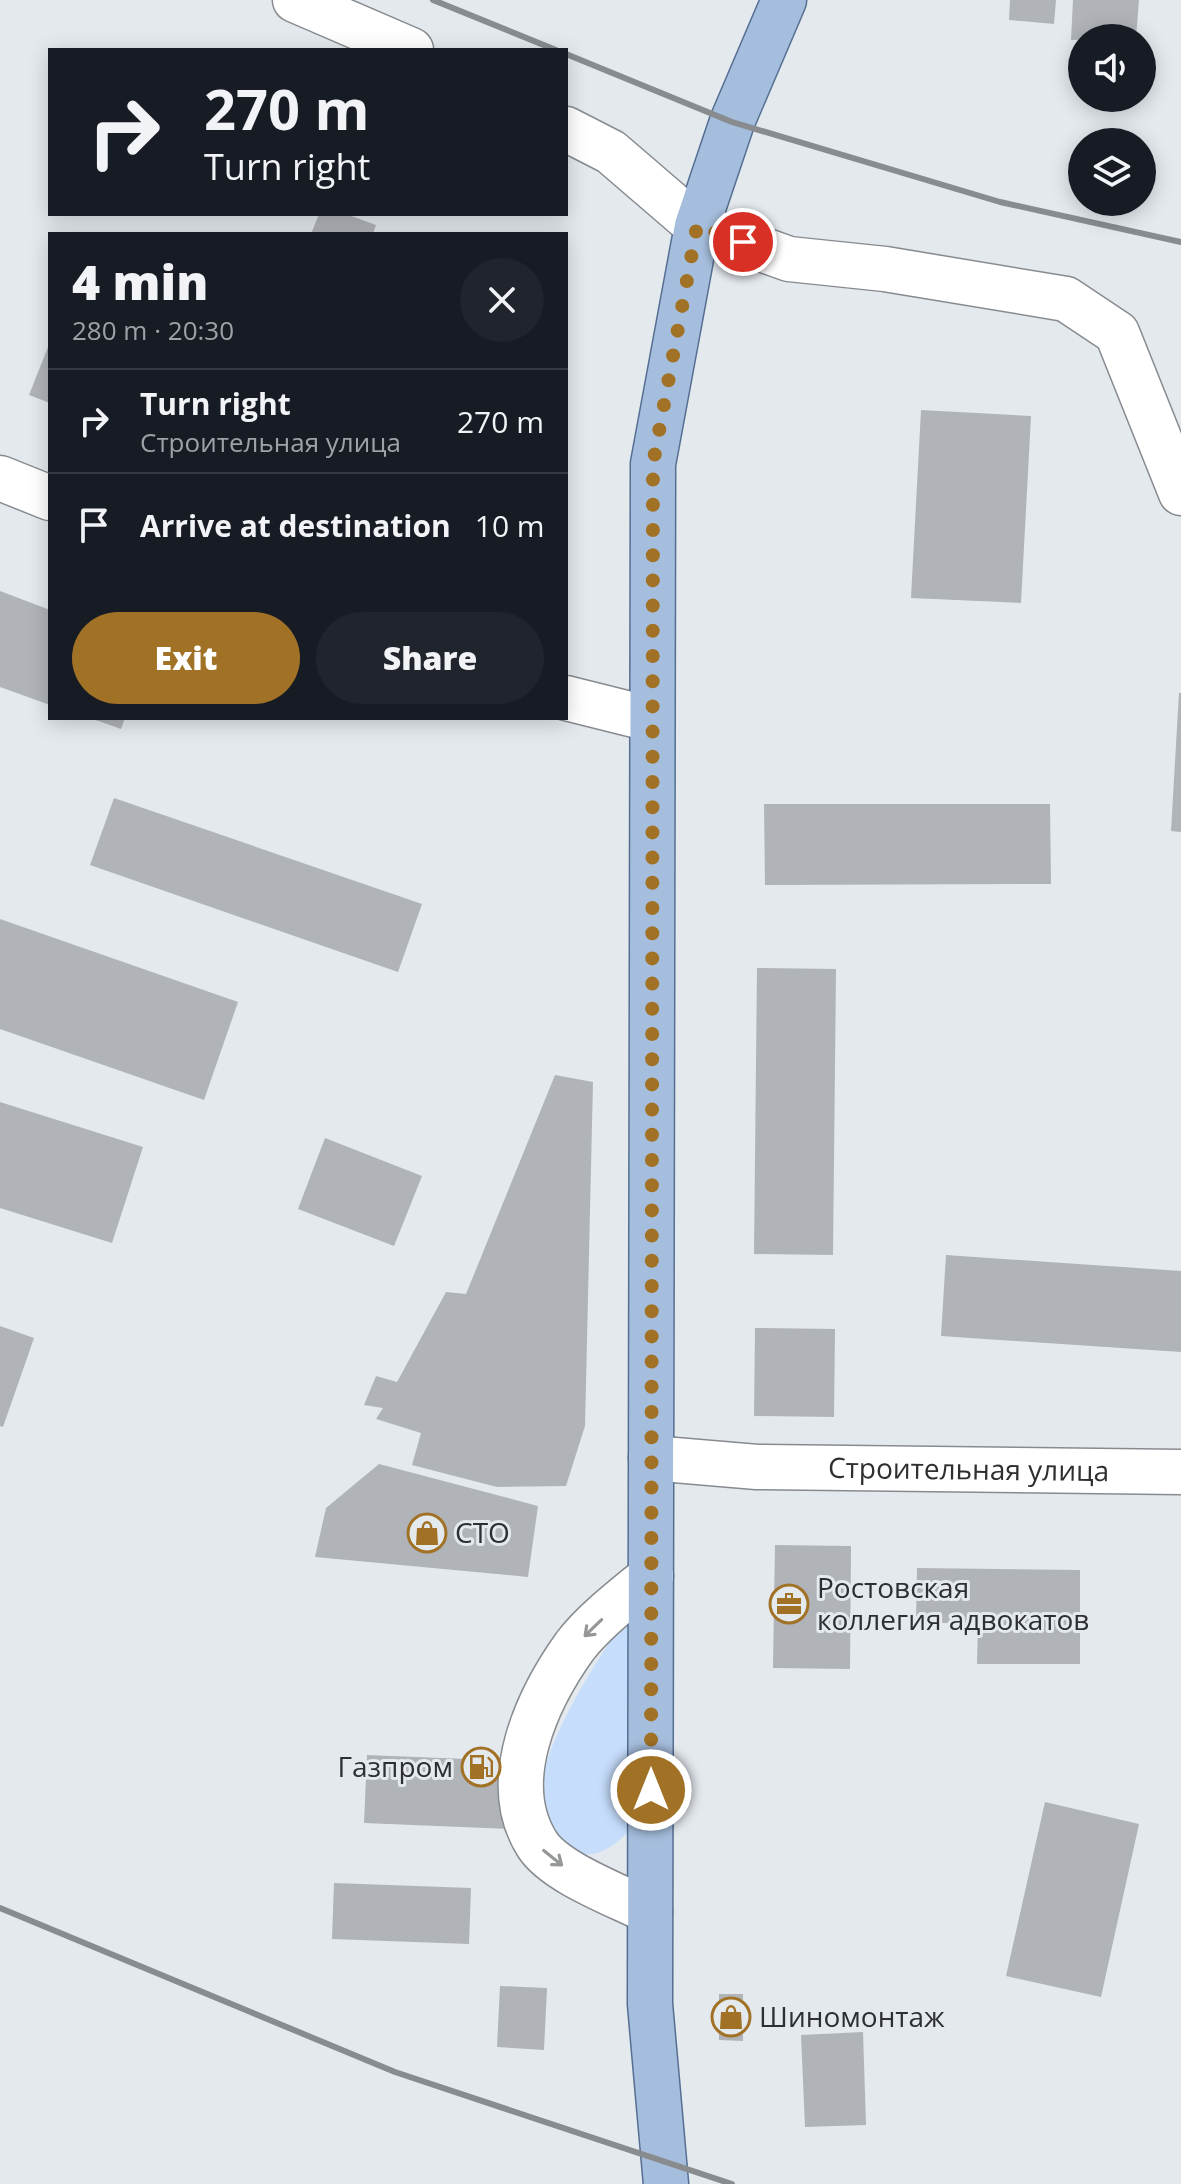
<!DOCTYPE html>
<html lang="en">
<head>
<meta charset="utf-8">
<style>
	body { margin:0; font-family:"Open Sans",sans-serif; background:#20242c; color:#f1f3f6; height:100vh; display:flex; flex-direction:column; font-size:30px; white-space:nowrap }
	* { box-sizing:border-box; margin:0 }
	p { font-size:26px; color:#9ea1a6 }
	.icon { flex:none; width:44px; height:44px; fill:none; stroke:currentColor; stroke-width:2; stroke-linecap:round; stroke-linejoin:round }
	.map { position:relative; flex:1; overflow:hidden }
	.panel { position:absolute; left:48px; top:232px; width:520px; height:488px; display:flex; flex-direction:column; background:#171b24; border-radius:0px; box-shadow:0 4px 20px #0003 }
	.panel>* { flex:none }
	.hud { position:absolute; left:48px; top:48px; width:520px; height:168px; border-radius:0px; box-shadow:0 4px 20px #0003; background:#171b24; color:#f1f3f6; overflow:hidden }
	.buttons { position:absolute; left:1068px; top:24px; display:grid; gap:16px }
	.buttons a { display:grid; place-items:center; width:88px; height:88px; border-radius:50%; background:#171b24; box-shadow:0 4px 20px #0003; font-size:40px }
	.pin { position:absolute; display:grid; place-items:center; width:68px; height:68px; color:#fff; margin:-34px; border:4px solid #fff; border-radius:50%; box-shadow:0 2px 8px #0007 }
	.me { position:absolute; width:88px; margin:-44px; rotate:0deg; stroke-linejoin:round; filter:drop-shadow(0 0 6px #0008) }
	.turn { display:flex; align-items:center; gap:28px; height:168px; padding:0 24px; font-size:36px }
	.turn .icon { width:104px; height:104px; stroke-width:2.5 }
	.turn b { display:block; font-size:56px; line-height:68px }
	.round { display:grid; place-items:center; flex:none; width:84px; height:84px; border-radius:42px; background:#20242c }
	.summary { display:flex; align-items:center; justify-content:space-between; height:136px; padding:0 24px }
	h1 { font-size:48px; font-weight:800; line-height:60px }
	.action { display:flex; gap:16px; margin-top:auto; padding:16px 24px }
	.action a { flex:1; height:92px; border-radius:48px; background:#a17225; color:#fff; font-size:32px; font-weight:800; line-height:92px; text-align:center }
	.action a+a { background:#20242c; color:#f1f3f6 }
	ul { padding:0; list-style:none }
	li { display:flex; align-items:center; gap:24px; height:104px; padding:0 24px; border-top:2px solid #363941 }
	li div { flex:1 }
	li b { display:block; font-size:30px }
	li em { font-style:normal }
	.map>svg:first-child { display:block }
	.green { fill:#c6ddfc }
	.building { fill:#b0b4b9 }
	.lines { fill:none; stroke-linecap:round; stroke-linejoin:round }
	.minor-casing { stroke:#878b90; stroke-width:47 }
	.major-casing { stroke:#556f92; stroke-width:47 }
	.minor { stroke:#fff; stroke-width:44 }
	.major { stroke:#a6bedd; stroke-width:44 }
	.rail { stroke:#888c8f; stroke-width:6 }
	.oneway { stroke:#969798 }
	.route { stroke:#a17225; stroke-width:14; stroke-dasharray:0 25.2 }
	.labels { text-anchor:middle; stroke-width:6; stroke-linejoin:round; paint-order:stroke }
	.street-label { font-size:28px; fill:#2d2f31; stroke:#e4e9ee }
	.poi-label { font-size:28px; fill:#2d2f31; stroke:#e4e9ee; text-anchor:start }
</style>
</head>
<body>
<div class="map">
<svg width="1181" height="2184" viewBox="0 0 1181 2184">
	<rect width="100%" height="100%" fill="#e4e9ee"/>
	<path class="green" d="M622 1623 629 1624 628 1832C614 1846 594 1862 574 1850 564 1844 553 1837 546 1826 517 1779 596 1663 622 1623Z"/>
	<g class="building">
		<polygon points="1010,0 1056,0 1054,24 1009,20"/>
		<polygon points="1073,0 1139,0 1136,38 1071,40"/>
		<polygon points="319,214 346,214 376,225 373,234 311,234"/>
		<polygon points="50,342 50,403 29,395"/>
		<polygon points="921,410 1031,416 1021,603 911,598"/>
		<polygon points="0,591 50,610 50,705 0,687"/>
		<polygon points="1179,693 1181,693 1181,832 1171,831"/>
		<polygon points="90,718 125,718 121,729"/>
		<polygon points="114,798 422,904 398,972 90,865"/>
		<polygon points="764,804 1050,804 1051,884 765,885"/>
		<polygon points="0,919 238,1002 204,1100 0,1029"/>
		<polygon points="757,968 836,969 833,1255 754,1254"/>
		<polygon points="555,1075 593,1082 585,1426 566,1486 497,1487 412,1465 421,1433 376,1419 383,1408 364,1405 376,1376 397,1382 446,1292 466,1294"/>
		<polygon points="0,1102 143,1147 112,1243 0,1208"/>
		<polygon points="325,1138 422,1176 394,1246 298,1209"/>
		<polygon points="946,1255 1181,1271 1181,1352 941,1336"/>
		<polygon points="0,1326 34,1338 3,1427 0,1426"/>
		<polygon points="755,1328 835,1329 834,1417 754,1416"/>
		<polygon points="379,1464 538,1506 528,1577 315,1557 326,1508"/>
		<polygon points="775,1545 851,1546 850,1669 773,1668"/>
		<polygon points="917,1568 1080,1570 1080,1664 977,1664 978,1623 916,1623"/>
		<polygon points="367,1755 516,1761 512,1829 364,1823"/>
		<polygon points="1045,1802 1139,1824 1101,1997 1006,1976"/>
		<polygon points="334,1883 471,1888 469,1944 332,1939"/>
		<polygon points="500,1986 547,1988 544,2050 497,2047"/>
		<polygon points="719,1994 743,1994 743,2041 719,2040"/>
		<polygon points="863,2032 866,2125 805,2127 801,2035"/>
	</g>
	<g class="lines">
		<g class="minor-casing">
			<g id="minor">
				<polyline points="295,0 411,50"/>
				<polyline points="566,129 611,152 697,226 789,259 885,269 1066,299 1117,333 1181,493"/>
				<polyline points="0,478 50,498"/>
				<polyline points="566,698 650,719"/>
				<path id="s1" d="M651 1458 757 1467 1181 1472"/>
				<path d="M650 1912C620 1896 555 1873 537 1844 498 1782 537 1699 575 1646 595 1620 626 1597 651 1576"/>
			</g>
		</g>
		<g class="major-casing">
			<polyline id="major" points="666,2184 650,2004 653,464 697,226 732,122 784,0"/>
		</g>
		<use href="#minor" class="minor"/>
		<use href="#major" class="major"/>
		<g class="rail">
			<polyline points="433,0 556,50"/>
			<polyline points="566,54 732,122 1000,202 1181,242"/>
			<polyline points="0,1908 395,2072 732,2184"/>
		</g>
	</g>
	<defs><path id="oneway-shaft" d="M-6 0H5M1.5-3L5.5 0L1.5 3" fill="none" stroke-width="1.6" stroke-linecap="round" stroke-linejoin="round" transform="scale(2)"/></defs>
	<g class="oneway">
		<use href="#oneway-shaft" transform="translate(593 1628) rotate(136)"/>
		<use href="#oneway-shaft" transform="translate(553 1858) rotate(39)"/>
	</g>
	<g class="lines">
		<polyline class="route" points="651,1790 653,464 697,226 743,242"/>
	</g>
	<defs>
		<g id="shop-ring" transform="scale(2)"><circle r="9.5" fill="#e4e9ee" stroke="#a17225" stroke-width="1.5"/><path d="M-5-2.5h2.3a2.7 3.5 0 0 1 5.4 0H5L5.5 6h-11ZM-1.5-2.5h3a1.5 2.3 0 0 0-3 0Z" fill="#a17225"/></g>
		<g id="office-ring" transform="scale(2)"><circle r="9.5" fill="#e4e9ee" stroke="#a17225" stroke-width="1.5"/><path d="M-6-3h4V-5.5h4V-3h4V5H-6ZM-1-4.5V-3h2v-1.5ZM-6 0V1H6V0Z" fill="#a17225"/></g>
		<g id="fuel-ring" transform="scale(2)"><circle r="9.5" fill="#e4e9ee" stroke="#a17225" stroke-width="1.5"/><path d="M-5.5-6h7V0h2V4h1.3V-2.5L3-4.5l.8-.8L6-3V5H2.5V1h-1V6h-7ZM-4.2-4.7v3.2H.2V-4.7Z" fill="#a17225"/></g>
	</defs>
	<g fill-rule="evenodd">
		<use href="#shop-ring" x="427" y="1533"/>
		<use href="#office-ring" x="789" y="1604"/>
		<use href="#fuel-ring" x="481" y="1767"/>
		<use href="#shop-ring" x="731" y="2017"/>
	</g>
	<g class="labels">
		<g class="street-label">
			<text dy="10" stroke="none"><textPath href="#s1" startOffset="318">Строительная улица</textPath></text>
		</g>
		<g class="poi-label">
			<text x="455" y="1543">СТО</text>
			<text x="817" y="1598">Ростовская<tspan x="817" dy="32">коллегия адвокатов</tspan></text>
			<text x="453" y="1777" text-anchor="end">Газпром</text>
			<text x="759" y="2027">Шиномонтаж</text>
		</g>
	</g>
</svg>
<div class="buttons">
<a><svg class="icon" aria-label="sound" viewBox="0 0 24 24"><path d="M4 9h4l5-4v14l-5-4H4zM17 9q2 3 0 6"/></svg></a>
<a><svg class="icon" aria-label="layers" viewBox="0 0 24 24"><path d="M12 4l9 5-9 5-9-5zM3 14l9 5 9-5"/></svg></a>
</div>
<div class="pin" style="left:743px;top:242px;background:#d93025"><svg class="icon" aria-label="arrive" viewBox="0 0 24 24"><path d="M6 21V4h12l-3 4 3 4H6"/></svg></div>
<svg class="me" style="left:651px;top:1790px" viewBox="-20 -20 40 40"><circle r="17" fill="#a17225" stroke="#fff" stroke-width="3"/><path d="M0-11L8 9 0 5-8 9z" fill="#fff"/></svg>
<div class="hud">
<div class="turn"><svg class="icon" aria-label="right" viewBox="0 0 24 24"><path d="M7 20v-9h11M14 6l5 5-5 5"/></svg><div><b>270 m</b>Turn right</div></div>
</div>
<section class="panel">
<div class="summary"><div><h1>4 min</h1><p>280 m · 20:30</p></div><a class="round"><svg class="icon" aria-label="close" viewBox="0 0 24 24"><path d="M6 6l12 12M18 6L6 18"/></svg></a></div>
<ul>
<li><svg class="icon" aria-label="right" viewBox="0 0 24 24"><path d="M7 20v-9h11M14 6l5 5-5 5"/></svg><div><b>Turn right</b><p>Строительная улица</p></div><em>270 m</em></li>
<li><svg class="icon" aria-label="arrive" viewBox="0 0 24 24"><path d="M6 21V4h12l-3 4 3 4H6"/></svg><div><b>Arrive at destination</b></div><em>10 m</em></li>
</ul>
<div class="action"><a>Exit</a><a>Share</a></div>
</section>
</div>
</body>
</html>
